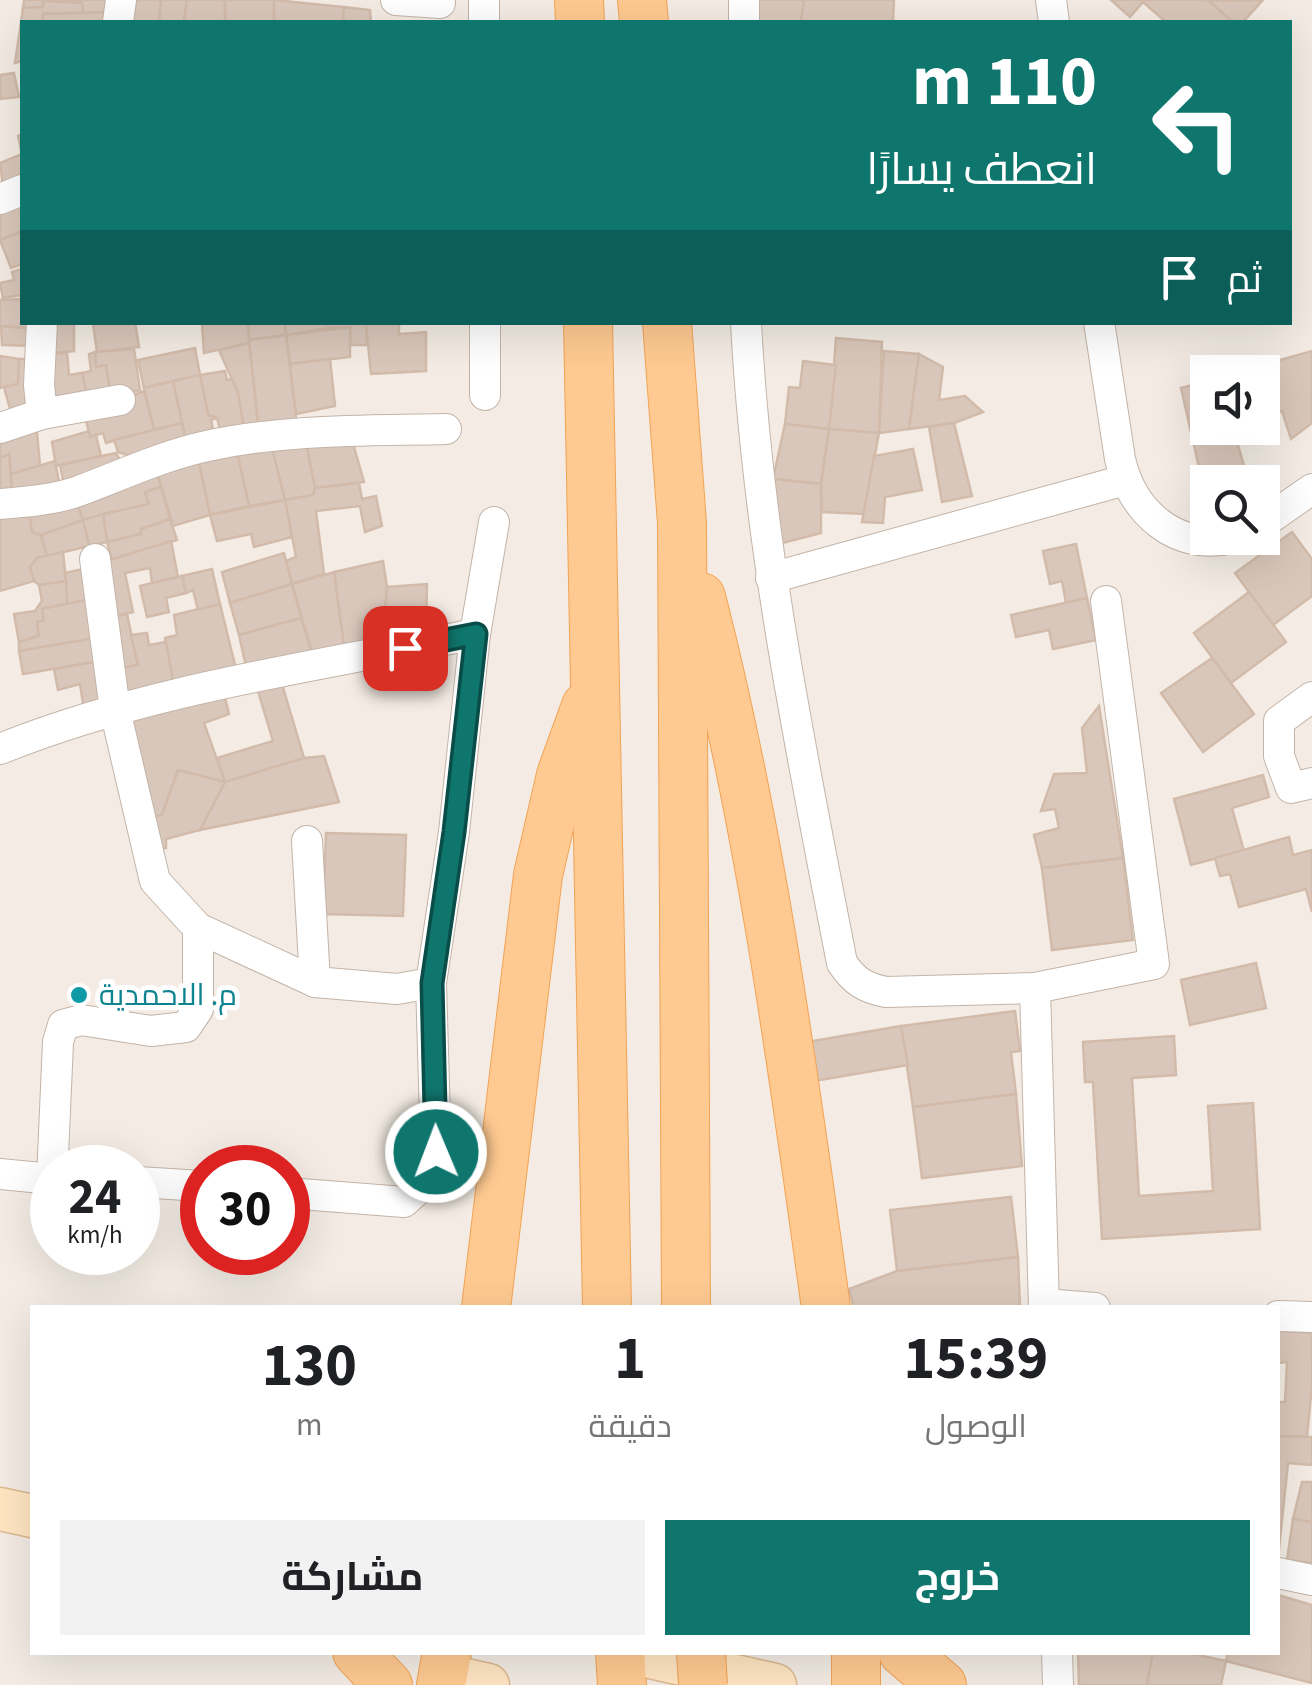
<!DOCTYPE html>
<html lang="ar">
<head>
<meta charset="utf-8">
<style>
	body { margin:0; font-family:"Source Sans 3",Cairo,sans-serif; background:#f2f2f2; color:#202124; direction:rtl; height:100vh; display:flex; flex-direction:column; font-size:38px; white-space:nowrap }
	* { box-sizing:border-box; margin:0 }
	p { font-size:32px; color:#757577 }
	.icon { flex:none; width:55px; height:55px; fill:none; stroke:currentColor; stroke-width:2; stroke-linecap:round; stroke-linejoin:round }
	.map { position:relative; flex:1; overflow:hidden; direction:ltr }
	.drawer { position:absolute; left:30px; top:1305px; width:1250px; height:350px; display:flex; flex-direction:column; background:#fff; border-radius:0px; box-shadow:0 10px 40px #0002; direction:rtl }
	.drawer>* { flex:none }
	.banner { position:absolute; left:20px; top:20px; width:1272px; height:305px; border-radius:0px; box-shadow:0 10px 40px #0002; direction:rtl; background:#0f766e; color:#fff; overflow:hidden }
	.controls { position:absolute; left:1190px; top:355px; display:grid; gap:20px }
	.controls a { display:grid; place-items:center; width:90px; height:90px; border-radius:0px; background:#fff; box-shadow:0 10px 40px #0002; font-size:50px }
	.speed { position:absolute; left:30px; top:1145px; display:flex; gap:20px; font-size:50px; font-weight:700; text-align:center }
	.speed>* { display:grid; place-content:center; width:130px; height:130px; border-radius:50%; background:#fff; box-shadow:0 10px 40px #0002; line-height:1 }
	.speed small { font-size:25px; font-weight:400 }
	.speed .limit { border:15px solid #d22; background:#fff; color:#111 }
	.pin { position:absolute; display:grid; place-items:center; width:85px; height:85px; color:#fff; margin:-42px; border-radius:20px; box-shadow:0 5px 15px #0006 }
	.me { position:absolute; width:110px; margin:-55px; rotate:359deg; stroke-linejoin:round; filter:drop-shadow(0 0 8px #0008) }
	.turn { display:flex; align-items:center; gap:35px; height:210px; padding:0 30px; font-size:45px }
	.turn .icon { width:130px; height:130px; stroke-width:2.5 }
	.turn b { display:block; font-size:70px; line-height:85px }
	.then { display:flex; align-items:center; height:95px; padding:0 30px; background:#0003; gap:20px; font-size:38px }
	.eta { display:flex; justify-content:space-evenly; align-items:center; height:170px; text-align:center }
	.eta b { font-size:60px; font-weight:700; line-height:70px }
	.cta { display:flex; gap:20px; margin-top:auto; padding:20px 30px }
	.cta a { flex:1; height:115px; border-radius:0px; background:#0f766e; color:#fff; font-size:40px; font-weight:700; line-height:115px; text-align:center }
	.cta a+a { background:#f2f2f2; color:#202124 }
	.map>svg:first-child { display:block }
	.building { fill:#dac7bb; stroke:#d2bbaa; stroke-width:2.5 }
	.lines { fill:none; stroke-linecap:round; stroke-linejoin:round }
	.street-casing { stroke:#c3b4a8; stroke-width:32 }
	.secondary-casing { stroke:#dcb990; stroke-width:45 }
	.primary-casing { stroke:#f1a355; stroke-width:50 }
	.street { stroke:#fff; stroke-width:30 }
	.secondary { stroke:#ffe5c2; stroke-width:42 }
	.primary { stroke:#ffca91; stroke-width:48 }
	.primary-bridge-casing { stroke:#f1a355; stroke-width:50; stroke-linecap:butt }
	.primary-bridge { stroke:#ffca91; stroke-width:48 }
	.route-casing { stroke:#0a4d48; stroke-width:25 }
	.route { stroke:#0f766e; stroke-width:18 }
	.culture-dot { fill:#0f9aa8; stroke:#fff; stroke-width:4 }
	.labels { text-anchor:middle; stroke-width:10; stroke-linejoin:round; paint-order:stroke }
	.culture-label { font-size:30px; fill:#0d838f; stroke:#fff; text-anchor:start }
</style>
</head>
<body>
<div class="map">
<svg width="1312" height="1685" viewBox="0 0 1312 1685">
	<rect width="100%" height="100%" fill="#f4ece4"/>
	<g class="building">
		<polygon points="24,0 117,0 111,12 83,13 82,3 43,1 43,7 23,8"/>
		<polygon points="126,0 161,0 159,22 125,21"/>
		<polygon points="161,0 187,0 184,22 159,22"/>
		<polygon points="187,0 225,0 225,22 184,22"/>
		<rect x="225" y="0" width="49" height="22"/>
		<polygon points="274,0 344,7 343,22 274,22"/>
		<polygon points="749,0 804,0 801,22 749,22"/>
		<polygon points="804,0 894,0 893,22 801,22"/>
		<polygon points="1111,0 1208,0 1233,22 1166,22 1143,2 1130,17"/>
		<polygon points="1263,0 1243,22 1233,22 1209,1"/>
		<polygon points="43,1 82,3 83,13 43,14 42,22 22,22 22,61 15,63 23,8 43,7"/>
		<polygon points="344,7 370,10 371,22 343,22"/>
		<polygon points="111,12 111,22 42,22 43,14"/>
		<polygon points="14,73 19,97 0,99 0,75"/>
		<polygon points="22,134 22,184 4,193 0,163 22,154 18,136"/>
		<polygon points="22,194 22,232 0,240 0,203"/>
		<polygon points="22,232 22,264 11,268 0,240"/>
		<polygon points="22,269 22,295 3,298 0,283 14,280 12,272"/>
		<polygon points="21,299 22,322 38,322 38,329 0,326 0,300"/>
		<polygon points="46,322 74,322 74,351 44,354"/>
		<polygon points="135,322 139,347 97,352 93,324"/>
		<polygon points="248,322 285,322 286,335 249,340"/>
		<polygon points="248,322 249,343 204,353 202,324"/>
		<polygon points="285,322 328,322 328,328 286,335"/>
		<polygon points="328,322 366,322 367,345 351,345 350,327 328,328"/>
		<polygon points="399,322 399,334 426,332 426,371 371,374 366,324"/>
		<polygon points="1,326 38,329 37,346 2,345"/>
		<polygon points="350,327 350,357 290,364 286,335"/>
		<polygon points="286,335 297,426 259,432 249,340"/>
		<polygon points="836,338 882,342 879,433 829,429"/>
		<polygon points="249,343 259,432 245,435 238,393 219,350"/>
		<polygon points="195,348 200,375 144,388 138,360"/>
		<polygon points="134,349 140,390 105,400 110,391 106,365 96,367 95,352"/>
		<polygon points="884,351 919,354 909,429 879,433"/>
		<polygon points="1312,351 1312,423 1291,439 1282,411 1262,416 1262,372 1238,372"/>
		<polygon points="95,352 96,367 106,365 110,391 87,395 82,373 91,371 89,354"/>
		<polygon points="67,353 69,375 82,373 87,395 46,410 44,354"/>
		<polygon points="919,354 943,367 939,400 965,396 983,412 954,423 909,429"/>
		<polygon points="0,356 19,359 18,384 0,388"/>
		<polygon points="19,359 38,359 39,411 13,420 4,387 18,384"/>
		<polygon points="330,359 335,406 296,414 290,364"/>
		<polygon points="803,361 836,365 829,429 785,424 789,387 800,388"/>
		<polygon points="225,371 227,380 232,379 238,393 245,435 221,433 217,418 208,415 200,375"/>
		<polygon points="200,375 208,415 217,418 211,420 215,438 187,446 173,381"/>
		<polygon points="173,381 182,423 154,430 144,388"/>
		<polygon points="1208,381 1208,428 1233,428 1244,466 1202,481 1181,388"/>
		<polygon points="144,391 154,430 106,443 103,433 90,437 85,416"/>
		<polygon points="36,420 40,466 11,474 9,454 0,458 0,433"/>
		<polygon points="182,423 187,446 130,464 127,455 118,452 114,440"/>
		<polygon points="954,423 972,496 942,502 929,427"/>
		<polygon points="785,424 829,429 821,484 773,479"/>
		<polygon points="829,429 879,433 864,514 822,512 821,484"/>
		<polygon points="89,431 90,437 96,435 101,456 56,466 52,442"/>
		<polygon points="350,433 364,482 315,488 305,439"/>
		<polygon points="305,439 315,488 313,495 285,500 270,444"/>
		<polygon points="271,444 285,500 249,506 236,447"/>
		<polygon points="236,447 249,506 210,515 197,454"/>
		<polygon points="913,449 922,490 885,497 883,523 862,522 874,456"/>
		<polygon points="116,453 124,467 65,489 60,465"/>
		<polygon points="9,454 12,495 0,497 0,458"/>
		<polygon points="197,454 210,515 173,526 155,465"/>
		<polygon points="55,461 61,492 12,495 11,474"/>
		<polygon points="156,469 161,487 145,492 149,504 83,520 74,496"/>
		<polygon points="773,479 821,484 821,533 767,547"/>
		<polygon points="359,483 362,499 376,496 382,526 365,532 360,506 316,511 324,574 292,584 286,561 296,557 285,500 313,495 315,488"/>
		<polygon points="161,487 170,519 141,529 141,534 107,542 103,514 149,504 145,492"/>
		<polygon points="74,496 83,520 41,535 32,532 28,507"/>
		<polygon points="285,500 292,537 254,547 251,534 217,541 210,515"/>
		<polygon points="0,507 28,507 32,532 41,535 47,556 37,558 30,567 34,581 0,591"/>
		<polygon points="103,514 107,542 89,546 83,520"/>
		<polygon points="170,519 177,540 112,560 107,542 141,534 141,529"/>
		<polygon points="83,520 89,546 47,556 41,535"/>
		<polygon points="1292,532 1312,559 1312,596 1273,625 1235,573"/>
		<polygon points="171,541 178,577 152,583 150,568 125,573 133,612 107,618 100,563"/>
		<polygon points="1076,544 1087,598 1066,603 1062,581 1050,584 1043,551"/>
		<polygon points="63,552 66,581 39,585 34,581 30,567 37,558"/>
		<polygon points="284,553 292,584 230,603 222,572"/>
		<polygon points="383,561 387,587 383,635 344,647 334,572"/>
		<polygon points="92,567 96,598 67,604 65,573"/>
		<polygon points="212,569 220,604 198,610 193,590 186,593 182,576"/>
		<polygon points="334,572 344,647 313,656 292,584"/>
		<polygon points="182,576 186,593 166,598 169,612 147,617 140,586"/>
		<polygon points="66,581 67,604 42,609 44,620 37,622 39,636 19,642 14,614 35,611 42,601 39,585"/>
		<polygon points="292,584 301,618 239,635 230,603"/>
		<polygon points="427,584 426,626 383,635 387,587"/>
		<polygon points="1249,592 1286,642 1231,683 1194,633"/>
		<polygon points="96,598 102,637 19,651 19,642 39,636 37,622 44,620 42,609"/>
		<polygon points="1087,598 1096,640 1053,649 1049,630 1016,637 1011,615"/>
		<polygon points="220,604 237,673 174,687 165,638 177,635 174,615"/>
		<polygon points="127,614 138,665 115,669 107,618"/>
		<polygon points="301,618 313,656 247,671 239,635"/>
		<polygon points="147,633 149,645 166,642 174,687 118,698 115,669 138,665 131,635"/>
		<polygon points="102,637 106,660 23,674 19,651"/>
		<polygon points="1212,658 1254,714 1203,752 1161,693"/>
		<polygon points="106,660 111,703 84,710 80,684 58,690 54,669"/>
		<polygon points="282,684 304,758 225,782 217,758 273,741 258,691"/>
		<polygon points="224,693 229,714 204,723 225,782 178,770 162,815 148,819 125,721"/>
		<polygon points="1099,706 1123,858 1042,868 1034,835 1059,828 1055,809 1041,811 1054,774 1087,773 1082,728"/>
		<polygon points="324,756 339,802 200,830 225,782 304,758"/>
		<polygon points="178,770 225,782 200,830 166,839 166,848 153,850 148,819 162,815"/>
		<polygon points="1263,775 1269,797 1232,808 1244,851 1191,865 1174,799"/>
		<polygon points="326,833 406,835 403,916 323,914"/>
		<polygon points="1289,837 1293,855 1312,850 1312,912 1306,889 1239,907 1230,874 1220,876 1215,858"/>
		<polygon points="1123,858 1133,940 1052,950 1042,868"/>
		<polygon points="1256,963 1266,1008 1190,1025 1181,980"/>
		<polygon points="1015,1011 1020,1051 1011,1052 1016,1094 913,1107 901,1026"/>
		<polygon points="901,1026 908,1065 814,1081 807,1042"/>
		<polygon points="1174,1036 1176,1075 1132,1078 1139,1196 1213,1191 1208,1106 1253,1103 1260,1229 1102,1239 1093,1082 1085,1082 1083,1042"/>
		<polygon points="1016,1094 1022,1166 922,1178 913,1107"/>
		<polygon points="1011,1197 1018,1257 897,1271 890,1210"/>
		<polygon points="1018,1257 1020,1308 854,1308 849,1289 897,1271"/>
		<polygon points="1278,1331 1312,1333 1312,1385 1307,1437 1278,1436 1278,1402 1285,1402 1287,1362 1278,1363"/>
		<polygon points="1278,1436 1312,1437 1312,1465 1288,1463 1278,1558"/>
		<polygon points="1302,1482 1312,1482 1312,1522 1293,1519"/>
		<polygon points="1293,1519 1312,1522 1312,1563 1287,1560"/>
		<polygon points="1278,1595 1312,1605 1312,1683 1226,1661 1228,1652 1278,1652"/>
		<polygon points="1078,1652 1153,1652 1147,1685 1079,1685"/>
		<polygon points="1153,1652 1184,1652 1226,1661 1221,1685 1147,1685"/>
	</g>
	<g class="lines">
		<g class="street-casing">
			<g id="street">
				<polyline points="396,0 440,3"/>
				<polyline points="484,0 484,22"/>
				<polyline points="744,0 744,22"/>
				<polyline points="1051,0 1054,22"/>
				<polyline points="118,22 121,0"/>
				<polyline points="0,199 22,190"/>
				<polyline points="42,322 39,385 42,414 120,400"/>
				<polyline points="485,322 485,395"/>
				<path d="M746 322C757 539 801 751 842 963 854 981 865 988 886 992L1035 988 1154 964 1106 601"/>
				<path d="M1099 322 1120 459C1132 512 1176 552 1233 538"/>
				<polyline points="0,428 42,414"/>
				<path d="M0 504C25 502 52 500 76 492 120 476 161 456 207 446 286 429 366 431 446 429"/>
				<polyline points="1262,524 1312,489"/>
				<polyline points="95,559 115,710 155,881 198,928 315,982 397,989 431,983"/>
				<polyline points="771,578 1125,480"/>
				<polyline points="1312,697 1279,721 1279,756 1291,788 1312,783"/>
				<path d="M0 749C148 689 319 666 475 634"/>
				<polyline points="307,841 315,982"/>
				<polyline points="1035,988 1044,1308"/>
				<polyline points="0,1174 52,1179"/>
				<polyline points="52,1179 58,1042 63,1025 81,1020 151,1031 186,1027 198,1009 198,928"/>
				<polyline points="138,1182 202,1186"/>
				<polyline points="288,1193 404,1202 427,1181 436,1152 431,983 454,832 475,634 494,522"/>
				<polyline points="1044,1304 1095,1308"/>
				<polyline points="1278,1316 1312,1317"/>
				<polyline points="1278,1573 1312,1580"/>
				<polyline points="1057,1652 1058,1685"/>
			</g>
		</g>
		<g class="secondary-casing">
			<g id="secondary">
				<polyline points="0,1509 32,1516"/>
				<polyline points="628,1652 775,1685"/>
				<polyline points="443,1675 488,1685"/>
			</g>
		</g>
		<g class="primary-casing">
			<g id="primary">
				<polyline points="579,0 580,22"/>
				<polyline points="642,0 644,22"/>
				<polyline points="588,322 607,1308"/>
				<polyline points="667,322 682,523 686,1308"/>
				<path d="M701 597C761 831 793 1069 826 1308"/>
				<polyline points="486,1308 538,875 561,775 586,706"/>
				<polyline points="357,1652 388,1685"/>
				<polyline points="620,1652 622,1685"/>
				<polyline points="856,1652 856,1685"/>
				<polyline points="903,1652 942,1685"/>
				<polyline points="441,1685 447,1652"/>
			</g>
		</g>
		<use href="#street" class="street"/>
		<use href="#secondary" class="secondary"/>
		<use href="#primary" class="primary"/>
		<g class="primary-bridge-casing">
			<polyline id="primary-bridge" points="701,1652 703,1685"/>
		</g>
		<use href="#primary-bridge" class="primary-bridge"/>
	</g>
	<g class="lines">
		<g class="route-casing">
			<polyline id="route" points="405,648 476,634 454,832 432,983 436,1152"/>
		</g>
		<use href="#route" class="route"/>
	</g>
	<circle class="culture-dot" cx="79" cy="995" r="10"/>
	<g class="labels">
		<g class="culture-label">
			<text x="99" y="1005">م. الاحمدية</text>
		</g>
	</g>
</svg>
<div class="controls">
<a><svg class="icon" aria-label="sound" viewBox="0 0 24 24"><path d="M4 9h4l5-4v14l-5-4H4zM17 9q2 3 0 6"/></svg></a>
<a><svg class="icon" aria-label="search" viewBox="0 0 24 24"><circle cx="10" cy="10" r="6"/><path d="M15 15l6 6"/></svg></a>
</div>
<div class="speed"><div>24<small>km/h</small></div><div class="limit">30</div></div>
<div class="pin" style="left:405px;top:648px;background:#d93025"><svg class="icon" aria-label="arrive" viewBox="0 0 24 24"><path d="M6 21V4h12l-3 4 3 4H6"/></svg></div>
<svg class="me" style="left:436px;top:1152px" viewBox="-20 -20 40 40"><circle r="17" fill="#0f766e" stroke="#fff" stroke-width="3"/><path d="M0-11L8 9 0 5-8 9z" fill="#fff"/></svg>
<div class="banner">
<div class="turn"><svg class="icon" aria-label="left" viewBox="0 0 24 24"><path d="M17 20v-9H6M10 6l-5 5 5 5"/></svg><div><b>110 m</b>انعطف يسارًا</div></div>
<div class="then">ثم<svg class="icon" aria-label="arrive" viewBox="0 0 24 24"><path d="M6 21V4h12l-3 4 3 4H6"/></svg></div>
</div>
<section class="drawer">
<div class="eta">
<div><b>15:39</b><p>الوصول</p></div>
<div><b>1</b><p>دقيقة</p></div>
<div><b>130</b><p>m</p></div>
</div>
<div class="cta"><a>خروج</a><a>مشاركة</a></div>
</section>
</div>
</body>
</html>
